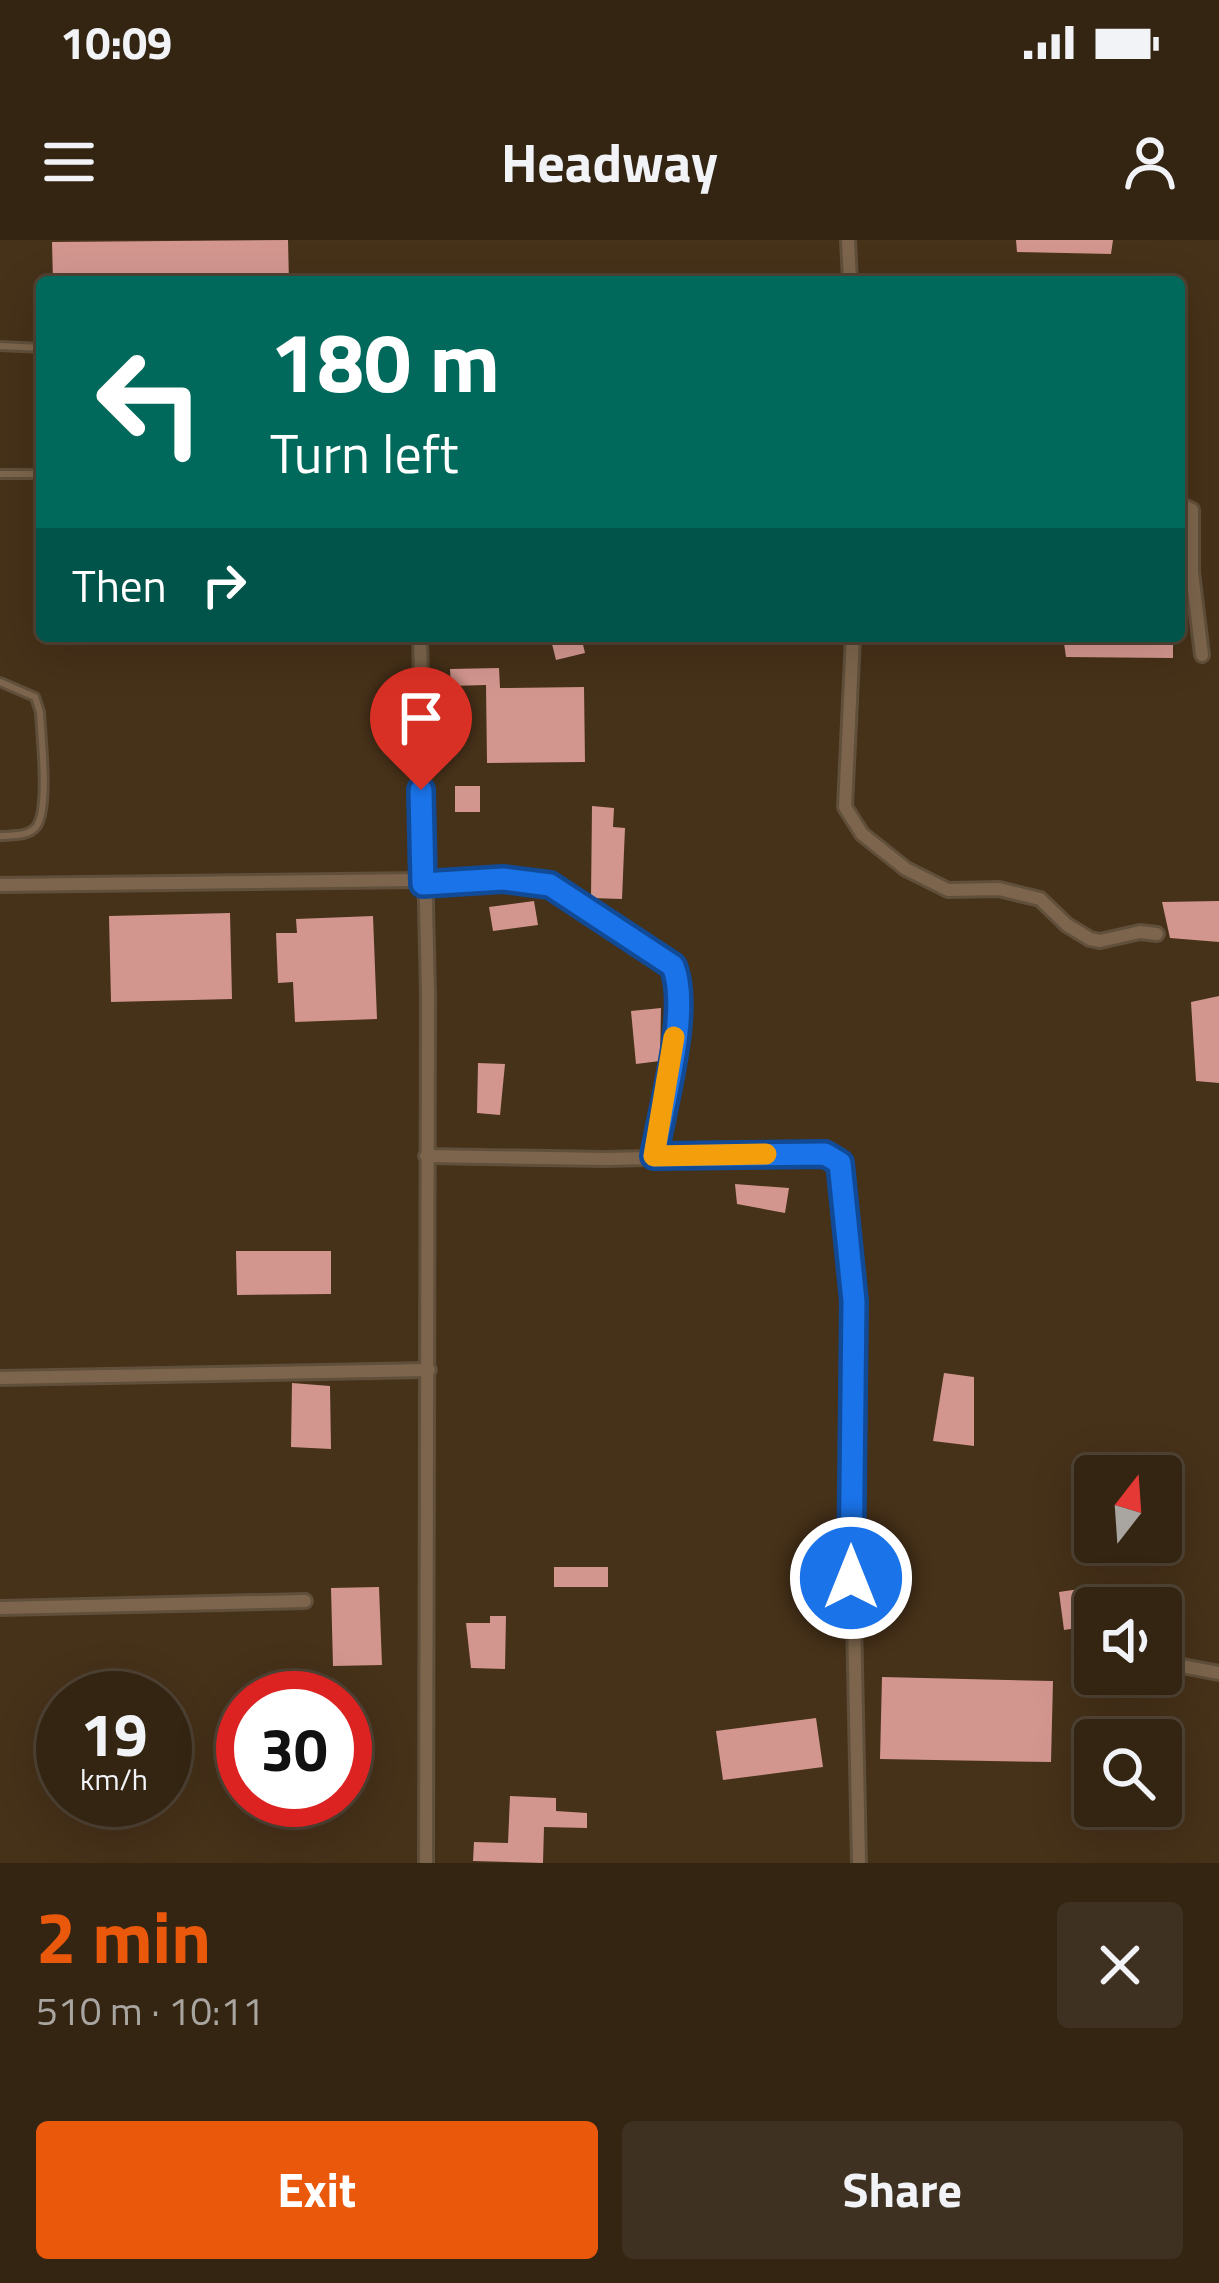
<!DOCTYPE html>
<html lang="en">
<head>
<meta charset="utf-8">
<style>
	body { margin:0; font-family:"Titillium Web",sans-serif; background:#3f3121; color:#f1f3f6; height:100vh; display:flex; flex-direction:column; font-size:45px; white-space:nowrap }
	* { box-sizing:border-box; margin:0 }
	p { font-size:39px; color:#a9a5a0 }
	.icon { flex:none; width:66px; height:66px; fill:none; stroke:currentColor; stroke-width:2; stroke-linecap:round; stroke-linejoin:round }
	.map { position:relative; height:1623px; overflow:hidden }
	.panel { display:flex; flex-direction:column; background:#342513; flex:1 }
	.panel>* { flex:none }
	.guide { position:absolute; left:36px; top:36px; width:1149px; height:366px; border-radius:12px; box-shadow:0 12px 48px #0002,0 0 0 3px #4e4233; background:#00695c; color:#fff; overflow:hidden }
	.needle { width:78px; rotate:17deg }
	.buttons { position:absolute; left:1074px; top:1215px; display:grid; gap:24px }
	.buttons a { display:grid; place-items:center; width:108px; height:108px; border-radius:12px; background:#342513; box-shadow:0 12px 48px #0002,0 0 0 3px #4e4233; font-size:60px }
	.speed { position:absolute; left:36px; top:1431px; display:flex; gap:24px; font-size:60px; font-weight:700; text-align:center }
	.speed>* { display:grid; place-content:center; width:156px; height:156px; border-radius:50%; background:#342513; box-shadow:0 12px 48px #0002,0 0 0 3px #4e4233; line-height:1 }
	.speed small { font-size:30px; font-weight:400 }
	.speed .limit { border:18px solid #d22; background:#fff; color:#111 }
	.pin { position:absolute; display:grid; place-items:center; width:102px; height:102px; color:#fff; margin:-123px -51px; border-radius:50% 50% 50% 0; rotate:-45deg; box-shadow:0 0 12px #0007 }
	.pin .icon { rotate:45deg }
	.me { position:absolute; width:132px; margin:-66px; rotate:0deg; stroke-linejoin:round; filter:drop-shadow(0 0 9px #0008) }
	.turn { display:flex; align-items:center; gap:42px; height:252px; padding:0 36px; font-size:54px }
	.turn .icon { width:156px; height:156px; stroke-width:2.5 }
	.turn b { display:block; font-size:84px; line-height:102px }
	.then { display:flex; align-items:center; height:114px; padding:0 36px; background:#0003; gap:24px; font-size:45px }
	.round { display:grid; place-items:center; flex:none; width:126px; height:126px; border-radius:12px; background:#3f3121 }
	.headline { display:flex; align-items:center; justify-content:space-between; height:204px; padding:0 36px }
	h1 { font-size:72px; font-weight:700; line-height:90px; color:#ea580c }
	.cta { display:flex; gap:24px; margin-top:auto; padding:24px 36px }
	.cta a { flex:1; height:138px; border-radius:12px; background:#ea580c; color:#fff; font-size:48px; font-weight:700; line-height:138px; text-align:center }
	.cta a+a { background:#3f3121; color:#f1f3f6 }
	.status { display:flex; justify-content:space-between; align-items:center; height:84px; padding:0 60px; background:#342513; direction:ltr }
	.status svg { height:33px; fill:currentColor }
	header { display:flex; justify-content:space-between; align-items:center; height:156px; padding:0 36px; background:#342513; font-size:54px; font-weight:700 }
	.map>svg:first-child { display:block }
	.building { fill:#d2968f }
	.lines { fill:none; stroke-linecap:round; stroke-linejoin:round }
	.lane-casing { stroke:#604f3a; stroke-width:12 }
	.street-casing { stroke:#604f3a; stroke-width:18 }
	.lane { stroke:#7c654c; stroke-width:6 }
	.street { stroke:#7c654c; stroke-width:12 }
	.route-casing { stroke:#114b97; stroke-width:30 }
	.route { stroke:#1a73e8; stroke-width:21 }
	.slow { stroke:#f59e0b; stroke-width:21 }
</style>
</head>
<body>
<div class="status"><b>10:09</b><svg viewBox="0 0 49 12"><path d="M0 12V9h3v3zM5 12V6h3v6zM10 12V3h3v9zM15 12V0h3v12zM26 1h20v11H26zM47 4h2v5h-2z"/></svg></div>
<header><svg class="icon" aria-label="menu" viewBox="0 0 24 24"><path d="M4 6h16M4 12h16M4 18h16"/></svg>Headway<svg class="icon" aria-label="person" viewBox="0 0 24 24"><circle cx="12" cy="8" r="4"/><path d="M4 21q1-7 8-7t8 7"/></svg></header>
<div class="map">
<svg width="1219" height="1623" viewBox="0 0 1219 1623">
	<rect width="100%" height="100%" fill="#463119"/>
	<g class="building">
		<polygon points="288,0 289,42 53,42 52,2"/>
		<polygon points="1016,0 1113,0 1111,14 1017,12"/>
		<polygon points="550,396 581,396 585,413 556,420"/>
		<polygon points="1063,396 1173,396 1173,418 1066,417"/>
		<polygon points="499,428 500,448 584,447 585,522 487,523 486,445 451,446 450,429"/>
		<rect x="455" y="546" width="25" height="26"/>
		<polygon points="592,566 614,568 613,587 625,588 622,659 591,658"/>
		<polygon points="534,661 538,685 493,691 489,667"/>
		<polygon points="1219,661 1219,702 1170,698 1162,662"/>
		<polygon points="230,673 232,759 111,762 109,676"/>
		<polygon points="373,676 377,779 295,782 293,742 278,743 276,693 297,693 296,679"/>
		<polygon points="1219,756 1219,843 1196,841 1191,762"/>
		<polygon points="661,768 660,821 636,824 631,771"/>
		<polygon points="478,823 505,824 500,875 477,873"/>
		<polygon points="735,944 789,948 785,973 737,964"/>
		<polygon points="236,1011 331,1011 331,1054 237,1055"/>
		<polygon points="944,1133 974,1137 974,1206 933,1201"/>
		<polygon points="292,1143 330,1146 331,1209 291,1207"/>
		<rect x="554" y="1327" width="54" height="20"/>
		<polygon points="379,1347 382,1425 333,1426 331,1348"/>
		<polygon points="1093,1347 1095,1377 1083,1379 1084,1387 1064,1390 1059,1352"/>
		<polygon points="490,1376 506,1376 505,1429 471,1428 466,1383 490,1383"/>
		<polygon points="882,1437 1053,1441 1051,1522 880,1519"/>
		<polygon points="816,1478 823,1527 723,1540 716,1491"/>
		<polygon points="510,1556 556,1558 556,1571 587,1573 587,1588 544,1587 543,1623 473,1621 474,1602 508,1603"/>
	</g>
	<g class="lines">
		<g class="lane-casing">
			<g id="lane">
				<polyline points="0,106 42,108"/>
				<polyline points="0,234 42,234"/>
				<path d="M0 442 35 457 40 472C41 497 50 569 36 587 27 597 12 595 0 596"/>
			</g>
		</g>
		<g class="street-casing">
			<g id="street">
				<polyline points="848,0 850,42"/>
				<polyline points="1179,264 1192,270 1192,332 1202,415"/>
				<polyline points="420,396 428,754 426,1623"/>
				<polyline points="853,396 845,567 862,594 906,629 948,650 999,649 1040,659 1067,685 1090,699 1100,701 1140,692 1157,694"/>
				<polyline points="0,645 503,639 550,645 660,716 676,734 672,813 654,916"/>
				<polyline points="426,916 605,919 825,914 840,923 854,1061 851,1229 859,1623"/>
				<polyline points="0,1138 429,1130"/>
				<polyline points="0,1368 305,1361"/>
				<polyline points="1080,1419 1095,1419"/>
				<polyline points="1161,1422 1219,1433"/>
			</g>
		</g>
		<use href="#lane" class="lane"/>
		<use href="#street" class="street"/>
	</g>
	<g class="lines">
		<g class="route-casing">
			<path id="route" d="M421 550 423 644 503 639 550 645 673 726C691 770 662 868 654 916L825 914 840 923 854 1061 851 1338"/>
		</g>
		<use href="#route" class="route"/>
		<polyline class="slow" points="674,797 654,916 766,914"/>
	</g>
</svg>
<div class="buttons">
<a><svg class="needle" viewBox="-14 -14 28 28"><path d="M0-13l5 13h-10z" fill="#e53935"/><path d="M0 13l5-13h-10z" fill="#a9a5a0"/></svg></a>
<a><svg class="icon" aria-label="sound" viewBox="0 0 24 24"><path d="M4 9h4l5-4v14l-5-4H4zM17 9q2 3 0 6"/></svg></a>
<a><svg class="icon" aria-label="search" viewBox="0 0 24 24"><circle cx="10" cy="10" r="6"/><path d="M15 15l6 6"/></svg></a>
</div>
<div class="speed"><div>19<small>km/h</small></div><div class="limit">30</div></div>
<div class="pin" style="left:421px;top:550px;background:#d93025"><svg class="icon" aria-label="arrive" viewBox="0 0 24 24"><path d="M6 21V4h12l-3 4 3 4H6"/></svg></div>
<svg class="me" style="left:851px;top:1338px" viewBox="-20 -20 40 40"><circle r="17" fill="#1a73e8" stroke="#fff" stroke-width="3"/><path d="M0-11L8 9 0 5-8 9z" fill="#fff"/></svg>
<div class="guide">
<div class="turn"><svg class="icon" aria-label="left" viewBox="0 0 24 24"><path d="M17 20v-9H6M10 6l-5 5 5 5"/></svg><div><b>180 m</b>Turn left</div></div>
<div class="then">Then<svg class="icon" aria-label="right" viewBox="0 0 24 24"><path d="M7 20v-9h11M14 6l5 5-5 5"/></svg></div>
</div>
</div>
<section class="panel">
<div class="headline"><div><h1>2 min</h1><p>510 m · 10:11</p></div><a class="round"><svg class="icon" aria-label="close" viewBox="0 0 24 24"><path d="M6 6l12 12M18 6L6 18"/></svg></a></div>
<div class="cta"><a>Exit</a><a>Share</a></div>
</section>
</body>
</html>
